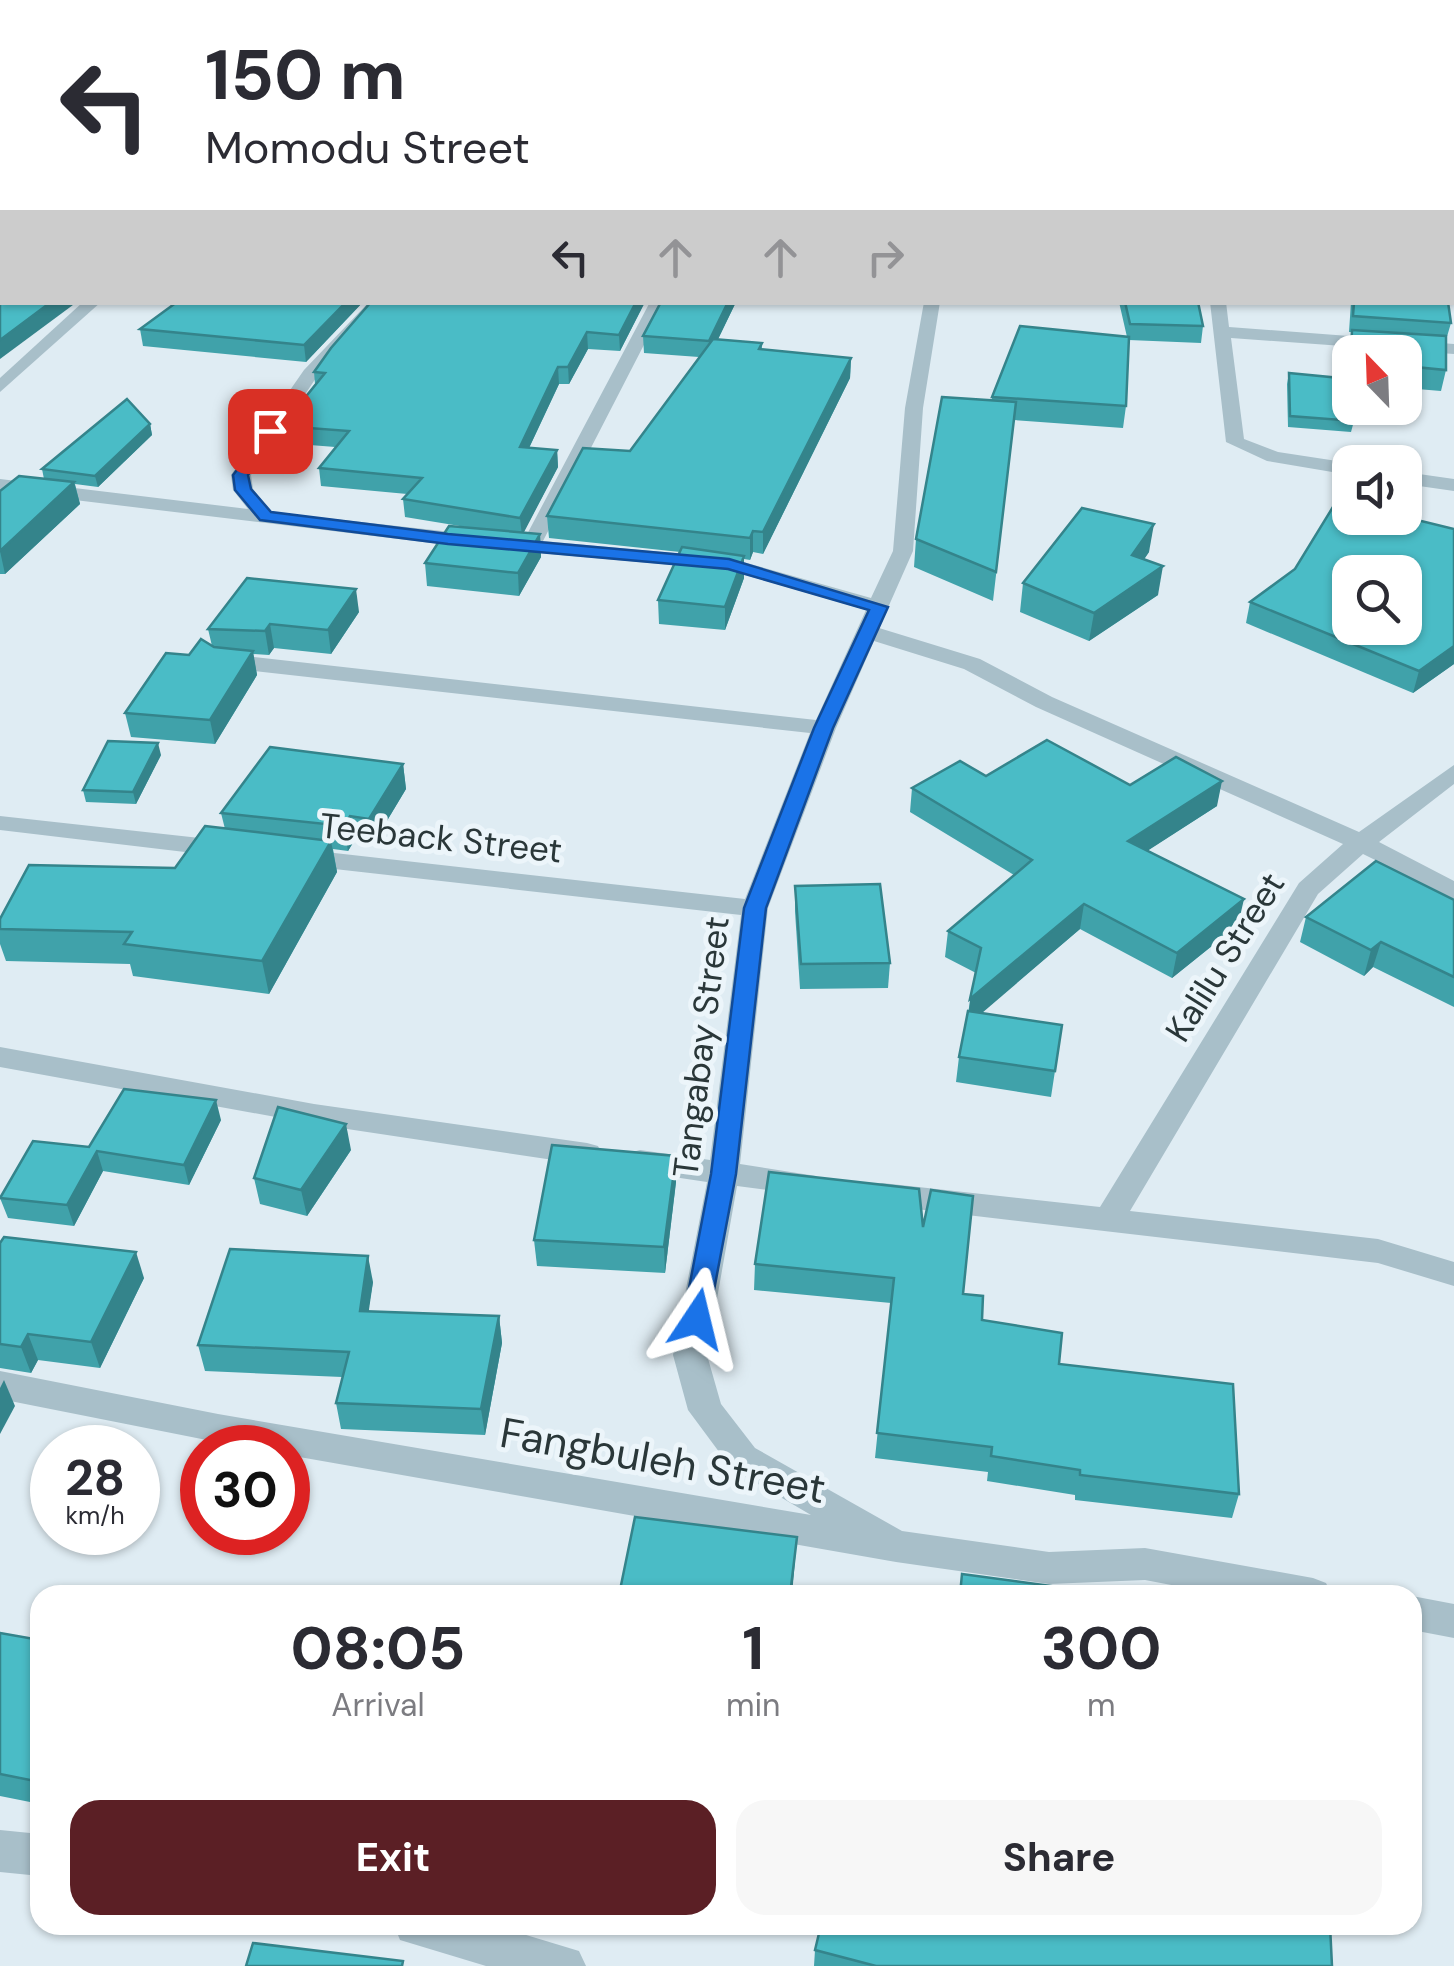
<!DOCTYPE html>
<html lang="en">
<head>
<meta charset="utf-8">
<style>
	body { margin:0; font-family:"DM Sans",sans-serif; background:#f7f7f7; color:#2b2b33; height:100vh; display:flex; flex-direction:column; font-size:38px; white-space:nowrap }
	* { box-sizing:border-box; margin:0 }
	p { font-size:32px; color:#7c7c81 }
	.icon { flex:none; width:55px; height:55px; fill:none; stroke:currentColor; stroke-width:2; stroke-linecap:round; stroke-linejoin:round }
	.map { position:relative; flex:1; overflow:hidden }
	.side { position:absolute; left:30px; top:1585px; width:1392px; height:350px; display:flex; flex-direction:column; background:#fff; border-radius:30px; box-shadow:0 2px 8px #0004 }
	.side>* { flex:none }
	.guide { position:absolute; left:0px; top:0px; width:1455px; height:305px; box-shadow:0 2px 8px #0004; background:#fff; color:#2b2b33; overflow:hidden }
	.needle { width:65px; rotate:337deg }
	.fabs { position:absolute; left:1332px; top:335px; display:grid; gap:20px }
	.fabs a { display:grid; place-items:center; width:90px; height:90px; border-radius:20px; background:#fff; box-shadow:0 2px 8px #0004; font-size:50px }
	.speed { position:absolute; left:30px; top:1425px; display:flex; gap:20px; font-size:50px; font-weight:700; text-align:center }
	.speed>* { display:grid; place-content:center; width:130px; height:130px; border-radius:50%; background:#fff; box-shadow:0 2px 8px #0004; line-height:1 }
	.speed small { font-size:25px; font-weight:400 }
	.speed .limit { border:15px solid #d22; background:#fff; color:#111 }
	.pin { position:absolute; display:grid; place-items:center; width:85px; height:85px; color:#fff; margin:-42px; border-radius:20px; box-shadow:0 5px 15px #0006 }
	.me { position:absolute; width:110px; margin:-55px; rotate:10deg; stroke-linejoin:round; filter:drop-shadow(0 0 8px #0008) }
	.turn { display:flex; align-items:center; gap:35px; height:210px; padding:0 40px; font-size:45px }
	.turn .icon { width:130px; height:130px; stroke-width:2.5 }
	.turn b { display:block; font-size:70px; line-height:85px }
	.lanes { display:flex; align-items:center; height:95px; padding:0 40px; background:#0003; justify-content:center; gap:50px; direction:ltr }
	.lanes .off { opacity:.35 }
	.eta { display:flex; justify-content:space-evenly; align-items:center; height:170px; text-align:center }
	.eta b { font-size:60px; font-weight:700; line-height:70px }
	.cta { display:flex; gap:20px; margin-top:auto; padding:20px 40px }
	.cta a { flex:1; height:115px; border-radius:30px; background:#5b1f25; color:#fff; font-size:40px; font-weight:700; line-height:115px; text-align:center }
	.cta a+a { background:#f7f7f7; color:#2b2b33 }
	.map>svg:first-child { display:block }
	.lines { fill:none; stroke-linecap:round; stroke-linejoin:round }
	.minor { fill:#a8bfc9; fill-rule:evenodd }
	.wall { fill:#40a2aa }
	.shaded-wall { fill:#34848b }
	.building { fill:#4abcc6; stroke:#34848b; stroke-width:2.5; fill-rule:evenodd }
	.route { fill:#1a73e8; stroke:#114b97; stroke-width:2.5 }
	.labels { text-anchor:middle; stroke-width:10; stroke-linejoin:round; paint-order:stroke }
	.street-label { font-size:35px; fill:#2a3739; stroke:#ecf5fa }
	.near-street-label { font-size:42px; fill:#2a3739; stroke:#ecf5fa }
</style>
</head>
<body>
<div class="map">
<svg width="1454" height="1966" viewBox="0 0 1454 1966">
	<rect width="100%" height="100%" fill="#dfecf3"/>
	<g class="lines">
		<g class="minor">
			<polygon points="83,302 101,302 0,392 0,378"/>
			<polygon points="369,302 387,302 316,378 251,475 253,489 271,512 524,540 650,302 666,302 543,541 729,558 871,598 893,551 905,408 924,302 940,302 923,408 913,551 879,628 980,659 1052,697 1359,832 1454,765 1454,784 1379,842 1454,881 1454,899 1363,854 1318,894 1130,1211 1378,1239 1454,1262 1454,1286 1378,1263 882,1205 871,1202 867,1194 871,1186 882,1183 1100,1207 1299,883 1343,844 1036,707 964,669 874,641 836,728 768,908 740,1164 816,1176 820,1184 816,1192 805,1195 737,1186 707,1355 721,1404 755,1448 902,1531 1049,1552 1145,1548 1313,1578 1326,1583 1332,1595 1224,1595 1145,1580 1049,1584 896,1562 288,1455 288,1448 247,1448 0,1399 0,1371 218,1414 811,1515 731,1468 688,1410 673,1355 707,1182 640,1172 629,1169 625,1161 629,1153 640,1150 710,1160 741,915 299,865 286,857 299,849 745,899 810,733 219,667 208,660 219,653 816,720 866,610 728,570 448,545 0,491 0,479 248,509 233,490 231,475 304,370"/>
			<polygon points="1210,302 1226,302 1229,327 1454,344 1454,354 1231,338 1244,439 1278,452 1350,463 1350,475 1267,461 1226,442"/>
			<polygon points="1405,472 1454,479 1454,491 1405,484"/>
			<polygon points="0,816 227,841 240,849 227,857 0,830"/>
			<polygon points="0,1047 314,1104 587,1143 598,1146 602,1154 598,1162 587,1165 314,1124 0,1067"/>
			<polygon points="1412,1596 1454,1604 1454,1638 1412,1630"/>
			<polygon points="0,1830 40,1834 40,1876 0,1872"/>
			<polygon points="394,1925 493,1925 579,1951 586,1966 486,1966 400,1940"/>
		</g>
	</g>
	<g class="wall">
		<polygon points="363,302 306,362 143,346 140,329"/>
		<polygon points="645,302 620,351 588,349 569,384 559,384 529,448 557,450 558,467 523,533 540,534 541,557 519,596 427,586 425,563 478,529 405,517 403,499 407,494 321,486 319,468 335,447 285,443 282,426 315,384 314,372"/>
		<polygon points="661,302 736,302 718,339 762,343 762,349 851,358 850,378 763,554 753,552 750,560 744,559 744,578 725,630 659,624 658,600 680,552 549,538 547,516 630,451 699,357 644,353 643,336"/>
		<polygon points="1119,302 1198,302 1203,326 1201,343 1129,340 1126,406 1123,428 1014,420 993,601 914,567 916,539 992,401 992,397 1127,337"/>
		<polygon points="1351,302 1448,302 1451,323 1446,340 1446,370 1441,391 1405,388 1405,352 1350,352 1350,408 1354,421 1351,432 1288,427 1287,384 1289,373 1346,379 1348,350 1352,332 1349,332"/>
		<polygon points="150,424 152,435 98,487 75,484 80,504 5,574 0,574 0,491 44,479 42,469"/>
		<polygon points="1454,529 1454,664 1413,693 1246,623 1250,602"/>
		<polygon points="1149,552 1144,559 1158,595 1089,641 1020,612 1023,583"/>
		<polygon points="359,612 331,654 274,648 269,655 253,654 257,675 215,744 131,737 125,713 189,655 212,646 208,629"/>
		<polygon points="161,755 136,804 86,802 83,790"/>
		<polygon points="403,764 406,789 373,844 354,841 348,851 333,849 337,872 269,994 133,976 130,964 6,961 0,944 0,919 175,868 225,829 221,813"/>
		<polygon points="986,776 1130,785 1217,806 1148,850 1238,925 1172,978 1080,929 981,1013 1062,1025 1051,1097 956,1082 959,1057 976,973 945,957 948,931 1014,875 910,812 912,788"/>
		<polygon points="795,886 890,963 888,988 800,989 795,911"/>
		<polygon points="1454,900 1454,1007 1373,967 1364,976 1300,942 1306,917"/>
		<polygon points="221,1120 189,1185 103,1171 74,1226 8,1218 0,1198 89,1147"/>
		<polygon points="351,1150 307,1216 260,1204 254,1178"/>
		<polygon points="676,1156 676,1182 665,1273 537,1266 534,1240"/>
		<polygon points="923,1227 963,1294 982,1320 1059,1364 1239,1494 1232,1518 1075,1500 1075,1495 987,1481 988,1472 875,1458 891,1303 754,1290 755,1264"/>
		<polygon points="0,1243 144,1278 100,1368 38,1360 31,1373 0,1368"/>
		<polygon points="373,1282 368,1311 499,1316 502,1343 485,1435 341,1429 336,1403 342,1377 205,1371 198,1345"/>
		<polygon points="0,1633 40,1640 40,1804 0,1796"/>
		<polygon points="815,1950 1332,1966 814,1966"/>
	</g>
	<g class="shaded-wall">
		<polygon points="17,0 36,0 30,2 12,2"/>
		<polygon points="51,302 77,302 0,359 0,340"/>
		<polygon points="346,302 363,302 306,362 304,345"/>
		<polygon points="636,302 645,302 620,351 619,335"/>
		<polygon points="728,302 736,302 709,358 709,341"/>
		<polygon points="587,332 588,349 569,384 568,367"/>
		<polygon points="851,358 850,378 763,554 763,532"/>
		<polygon points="558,367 559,384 521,465 520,447"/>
		<polygon points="150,424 152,435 98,487 95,476"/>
		<polygon points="557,450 558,467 522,536 520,518"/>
		<polygon points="74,482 80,504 5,574 0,551"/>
		<polygon points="1154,524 1149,552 1128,583 1132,555"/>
		<polygon points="753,531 753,552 750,560 750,538"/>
		<polygon points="540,534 541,557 519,596 518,573"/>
		<polygon points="744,556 744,578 725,630 725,607"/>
		<polygon points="1163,566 1158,595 1089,641 1094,613"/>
		<polygon points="356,589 359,612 331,654 328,630"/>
		<polygon points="270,624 274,648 269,655 265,631"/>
		<polygon points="1454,646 1454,664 1413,693 1419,671"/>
		<polygon points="253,651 257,675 215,744 210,720"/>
		<polygon points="158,743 161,755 136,804 133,792"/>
		<polygon points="403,764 406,789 373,844 369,819"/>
		<polygon points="1222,781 1217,806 1124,866 1128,841"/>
		<polygon points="350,816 354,841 348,851 344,826"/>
		<polygon points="331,841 337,872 269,994 262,961"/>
		<polygon points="1244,899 1238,925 1172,978 1177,953"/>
		<polygon points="1084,904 1080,929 968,1025 970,999"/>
		<polygon points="1381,942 1373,967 1364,976 1371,950"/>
		<polygon points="216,1100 221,1120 189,1185 184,1165"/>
		<polygon points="346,1124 351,1150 307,1216 301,1190"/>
		<polygon points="97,1151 103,1171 74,1226 67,1205"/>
		<polygon points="676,1156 676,1182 665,1273 664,1247"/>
		<polygon points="136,1252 144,1278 100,1368 91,1342"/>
		<polygon points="368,1256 373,1282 365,1337 360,1311"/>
		<polygon points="499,1316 502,1343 485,1435 481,1409"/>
		<polygon points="28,1334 38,1360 31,1373 21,1347"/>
		<polygon points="4,1380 15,1406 0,1434 0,1388"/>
		<polygon points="797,1537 792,1595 790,1595"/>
	</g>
	<g class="building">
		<polygon points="0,0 17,0 12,2 2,2 2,7 0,8"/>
		<polygon points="424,0 885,0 882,2 416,2"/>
		<rect x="1015" y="0" width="437" height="2"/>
		<rect x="1452" y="10" width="2" height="41"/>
		<polygon points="2,171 2,302 51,302 0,340 0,172"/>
		<polygon points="1452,220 1454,222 1454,276 1452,276"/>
		<polygon points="177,302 346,302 304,345 140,329"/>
		<polygon points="371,302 636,302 619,335 587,332 568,367 558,367 520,447 557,450 520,518 403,499 422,478 319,468 349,431 282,426 325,373 314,372 331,348"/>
		<polygon points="661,302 728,302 709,341 643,336"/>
		<polygon points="1125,302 1198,302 1203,326 1130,324"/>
		<polygon points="1354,302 1448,302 1451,323 1353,316"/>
		<polygon points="1020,326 1129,337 1126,406 992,397"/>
		<polygon points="1352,330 1446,336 1446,370 1405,366 1405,352 1351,352"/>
		<polygon points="713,339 762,343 759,349 851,358 763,532 753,531 750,538 547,516 583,448 630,451"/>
		<polygon points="1289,373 1350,379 1350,408 1352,408 1354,421 1290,416"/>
		<polygon points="942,397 1016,402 996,572 916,539"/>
		<polygon points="127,399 150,424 95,476 42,469"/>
		<polygon points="19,476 74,482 0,551 0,491"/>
		<path d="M1336 502 1350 505V518L1405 517 1454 529V646L1419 671 1250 602 1295 569ZM1350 572H1405V628H1350Z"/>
		<polygon points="1082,508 1154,524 1132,555 1163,566 1094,613 1023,583"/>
		<polygon points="449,526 540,534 518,573 425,563"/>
		<polygon points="682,547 744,556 725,607 658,600"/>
		<polygon points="247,578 356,589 328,630 270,624 265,631 208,629"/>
		<polygon points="201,639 214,647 253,651 210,720 125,713 166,653 189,655"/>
		<polygon points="1047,740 1130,785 1176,757 1222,781 1128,841 1244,899 1177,953 1084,904 970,999 981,948 948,931 1032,860 912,788 960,761 986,776"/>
		<polygon points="108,741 158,743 133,792 83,790"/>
		<polygon points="270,747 403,764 369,819 350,816 344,826 221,813"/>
		<polygon points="205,826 331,841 262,961 124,944 132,932 0,929 0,919 29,865 175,868"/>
		<polygon points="1376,861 1454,900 1454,977 1381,942 1371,950 1306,917"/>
		<polygon points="880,884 890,963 801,964 795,886"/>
		<polygon points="968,1011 1062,1025 1055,1071 959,1057"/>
		<polygon points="124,1089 216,1100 184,1165 97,1151 67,1205 0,1198 33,1141 89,1147"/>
		<polygon points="278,1107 346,1124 301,1190 254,1178"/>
		<polygon points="552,1145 676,1156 664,1247 534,1240"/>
		<polygon points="769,1172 919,1189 923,1227 931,1190 973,1196 963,1294 983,1296 982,1320 1062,1333 1059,1364 1233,1384 1239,1494 1080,1475 1080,1470 991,1456 992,1447 877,1433 894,1278 755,1264"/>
		<polygon points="4,1237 136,1252 91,1342 28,1334 21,1347 0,1344 0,1243"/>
		<polygon points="230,1249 368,1256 360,1311 499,1316 481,1409 336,1403 349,1352 198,1345"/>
		<polygon points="635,1517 797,1537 790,1595 619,1595"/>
		<polygon points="962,1574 1117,1595 960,1595"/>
		<polygon points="0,1633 40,1640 40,1782 0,1774"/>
		<polygon points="821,1925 1330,1925 1332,1966 876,1966 815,1950"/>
		<polygon points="253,1943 403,1961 402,1966 246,1966"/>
	</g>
	<polygon class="route" points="270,427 278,431 248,475 251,489 271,512 448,534 729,559 888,607 833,728 766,908 736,1174 707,1327 687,1327 683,1319 711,1174 744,908 814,728 869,610 728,569 448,544 260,520 235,490 233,475"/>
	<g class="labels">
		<g class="street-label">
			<text transform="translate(441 838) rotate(6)" y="12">Teeback Street</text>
			<text transform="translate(1225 957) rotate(-58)" y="12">Kalilu Street</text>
			<text transform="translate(701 1047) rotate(-83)" y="12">Tangabay Street</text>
		</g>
		<g class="near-street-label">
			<text transform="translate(663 1460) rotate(10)" y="15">Fangbuleh Street</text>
		</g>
	</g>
</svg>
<div class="fabs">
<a><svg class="needle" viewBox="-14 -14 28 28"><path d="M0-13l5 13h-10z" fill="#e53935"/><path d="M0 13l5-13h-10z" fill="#7c7c81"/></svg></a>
<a><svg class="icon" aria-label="sound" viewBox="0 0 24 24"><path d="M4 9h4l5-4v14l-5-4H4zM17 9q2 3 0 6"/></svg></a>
<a><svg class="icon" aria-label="search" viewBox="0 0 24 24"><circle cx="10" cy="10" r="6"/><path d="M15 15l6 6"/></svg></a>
</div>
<div class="speed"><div>28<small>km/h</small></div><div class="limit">30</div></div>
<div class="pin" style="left:270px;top:431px;background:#d93025"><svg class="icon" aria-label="arrive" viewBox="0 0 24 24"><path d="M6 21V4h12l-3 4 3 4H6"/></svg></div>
<svg class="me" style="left:697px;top:1319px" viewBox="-20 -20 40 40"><path d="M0-17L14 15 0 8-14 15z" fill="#1a73e8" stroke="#fff" stroke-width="4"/></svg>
<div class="guide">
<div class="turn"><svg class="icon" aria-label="left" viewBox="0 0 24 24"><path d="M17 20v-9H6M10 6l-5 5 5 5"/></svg><div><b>150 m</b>Momodu Street</div></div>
<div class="lanes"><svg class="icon" aria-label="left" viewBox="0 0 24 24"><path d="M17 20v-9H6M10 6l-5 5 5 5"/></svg><svg class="icon off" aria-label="ahead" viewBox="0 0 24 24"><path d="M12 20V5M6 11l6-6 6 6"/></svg><svg class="icon off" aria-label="ahead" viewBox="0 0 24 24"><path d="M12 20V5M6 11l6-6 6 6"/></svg><svg class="icon off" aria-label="right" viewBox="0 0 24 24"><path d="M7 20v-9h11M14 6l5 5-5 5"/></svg></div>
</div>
<section class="side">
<div class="eta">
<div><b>08:05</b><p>Arrival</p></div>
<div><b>1</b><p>min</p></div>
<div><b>300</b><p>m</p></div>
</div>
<div class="cta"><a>Exit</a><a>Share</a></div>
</section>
</div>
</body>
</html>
